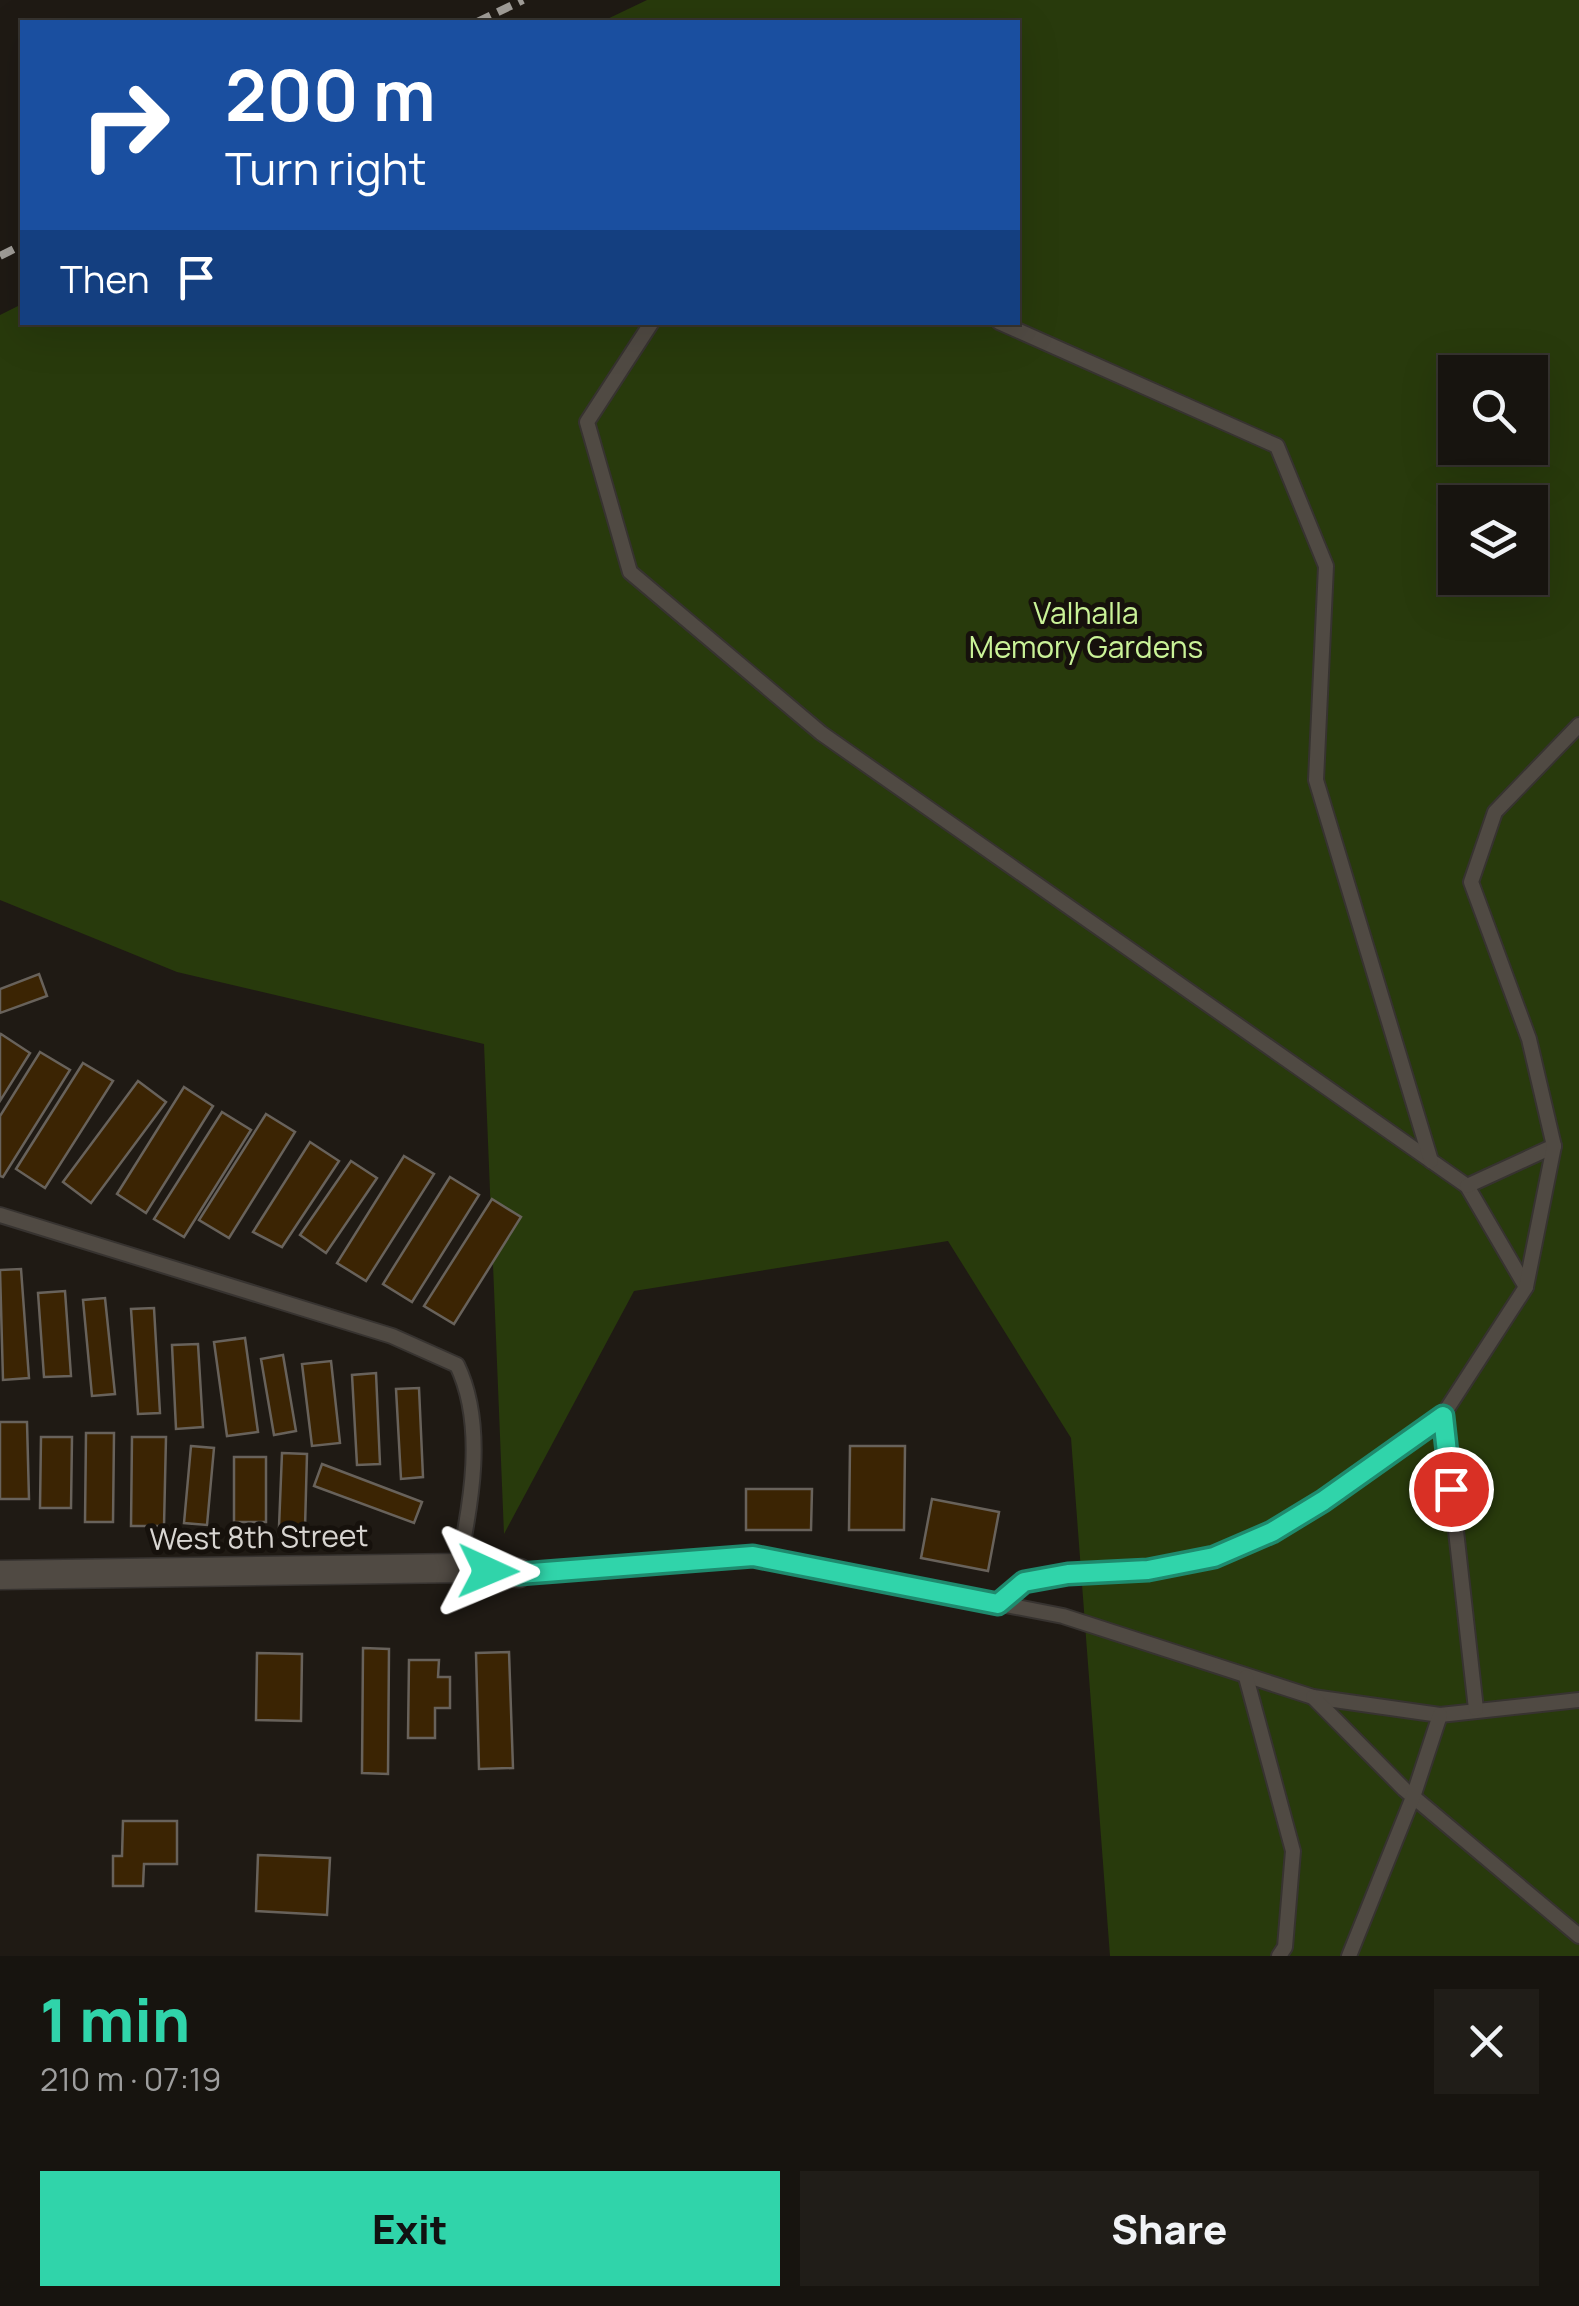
<!DOCTYPE html>
<html lang="en">
<head>
<meta charset="utf-8">
<style>
	body { margin:0; font-family:Manrope,sans-serif; background:#201d18; color:#f1f3f6; height:100vh; display:flex; flex-direction:column; font-size:38px; white-space:nowrap }
	* { box-sizing:border-box; margin:0 }
	p { font-size:32px; color:#9e9e9e }
	.icon { flex:none; width:55px; height:55px; fill:none; stroke:currentColor; stroke-width:2; stroke-linecap:round; stroke-linejoin:round }
	.map { position:relative; height:1956px; overflow:hidden }
	.details { display:flex; flex-direction:column; background:#17140f; flex:1 }
	.details>* { flex:none }
	.banner { position:absolute; left:20px; top:20px; width:1000px; height:305px; border-radius:0px; box-shadow:0 10px 40px #0002,0 0 0 2px #36332f; background:#1a4fa0; color:#fff; overflow:hidden }
	.controls { position:absolute; left:1438px; top:355px; display:grid; gap:20px }
	.controls a { display:grid; place-items:center; width:110px; height:110px; border-radius:0px; background:#17140f; box-shadow:0 10px 40px #0002,0 0 0 2px #36332f; font-size:50px }
	.pin { position:absolute; display:grid; place-items:center; width:85px; height:85px; color:#fff; margin:-42px; border:5px solid #fff; border-radius:50%; box-shadow:0 2px 10px #0007 }
	.me { position:absolute; width:110px; margin:-55px; rotate:91deg; stroke-linejoin:round; filter:drop-shadow(0 0 8px #0008) }
	.turn { display:flex; align-items:center; gap:35px; height:210px; padding:0 40px; font-size:45px }
	.turn .icon { width:130px; height:130px; stroke-width:2.5 }
	.turn b { display:block; font-size:70px; line-height:85px }
	.then { display:flex; align-items:center; height:95px; padding:0 40px; background:#0003; gap:20px; font-size:38px }
	.round { display:grid; place-items:center; flex:none; width:105px; height:105px; border-radius:0px; background:#201d18 }
	.summary { display:flex; align-items:center; justify-content:space-between; height:170px; padding:0 40px }
	h1 { font-size:60px; font-weight:800; line-height:75px; color:#30d4aa }
	.primary-button { display:flex; gap:20px; margin-top:auto; padding:20px 40px }
	.primary-button a { flex:1; height:115px; border-radius:0px; background:#30d4aa; color:#111; font-size:40px; font-weight:800; line-height:115px; text-align:center }
	.primary-button a+a { background:#201d18; color:#f1f3f6 }
	.map>svg:first-child { display:block }
	.green { fill:#283a0c; fill-rule:evenodd }
	.building { fill:#3b2403; stroke:#68625b; stroke-width:2.5 }
	.lines { fill:none; stroke-linecap:round; stroke-linejoin:round }
	.lane-casing { stroke:#373330; stroke-width:18 }
	.street-casing { stroke:#373330; stroke-width:31 }
	.lane { stroke:#504a43; stroke-width:14 }
	.street { stroke:#504a43; stroke-width:28 }
	.rail { stroke:#a09d98; stroke-width:8; stroke-dasharray:15 8; stroke-linecap:butt }
	.route-casing { stroke:#1f8a6e; stroke-width:25 }
	.route { stroke:#30d4aa; stroke-width:18 }
	.labels { text-anchor:middle; stroke-width:10; stroke-linejoin:round; paint-order:stroke }
	.park-label { font-size:30px; fill:#caf398; stroke:#16110c }
	.street-label { font-size:30px; fill:#d9d6d2; stroke:#16110c }
</style>
</head>
<body>
<div class="map">
<svg width="1579" height="1956" viewBox="0 0 1579 1956">
	<rect width="100%" height="100%" fill="#1f1a14"/>
	<path class="green" d="M647 0H1579V1956H1110L1071 1438 948 1241 634 1291 504 1534 484 1044 177 972 0 900V315L22 304V322H1018V22H601ZM1455 372H1530V448H1455ZM1455 502H1530V578H1455Z"/>
	<g class="building">
		<polygon points="39,974 47,996 0,1013 0,989"/>
		<polygon points="1,1034 30,1053 0,1101 0,1036"/>
		<polygon points="40,1052 70,1070 3,1177 0,1176 0,1116"/>
		<polygon points="83,1063 113,1081 45,1188 16,1169"/>
		<polygon points="138,1081 166,1102 91,1203 63,1182"/>
		<polygon points="184,1087 213,1106 146,1213 117,1194"/>
		<polygon points="222,1112 251,1130 184,1237 154,1219"/>
		<polygon points="266,1114 295,1132 229,1238 199,1220"/>
		<polygon points="310,1142 339,1161 282,1247 253,1232"/>
		<polygon points="404,1156 434,1174 366,1281 337,1263"/>
		<polygon points="351,1161 377,1178 326,1253 300,1235"/>
		<polygon points="450,1177 479,1195 412,1302 383,1284"/>
		<polygon points="492,1199 521,1217 454,1324 424,1306"/>
		<polygon points="21,1269 29,1378 3,1380 0,1270"/>
		<polygon points="65,1291 71,1376 44,1377 38,1293"/>
		<polygon points="105,1298 115,1394 92,1396 83,1300"/>
		<polygon points="154,1308 160,1413 138,1414 131,1309"/>
		<polygon points="245,1338 258,1432 227,1436 214,1342"/>
		<polygon points="198,1344 203,1427 176,1429 172,1345"/>
		<polygon points="283,1355 296,1431 274,1435 261,1359"/>
		<polygon points="331,1361 340,1443 312,1446 302,1364"/>
		<polygon points="376,1373 380,1464 357,1465 352,1375"/>
		<polygon points="419,1388 423,1477 401,1479 396,1389"/>
		<polygon points="0,1422 27,1422 29,1499 0,1499"/>
		<polygon points="86,1433 114,1433 113,1522 85,1522"/>
		<polygon points="41,1437 72,1437 71,1508 40,1508"/>
		<polygon points="132,1437 166,1437 164,1526 131,1526"/>
		<polygon points="191,1446 214,1448 207,1525 184,1523"/>
		<polygon points="850,1446 905,1446 904,1530 849,1530"/>
		<polygon points="282,1453 307,1454 305,1528 279,1527"/>
		<rect x="234" y="1457" width="32" height="65"/>
		<polygon points="322,1464 422,1502 414,1523 314,1486"/>
		<polygon points="746,1489 812,1489 811,1530 746,1530"/>
		<polygon points="932,1499 999,1512 988,1571 921,1558"/>
		<polygon points="363,1648 389,1649 388,1774 362,1773"/>
		<polygon points="509,1652 513,1768 479,1769 476,1653"/>
		<polygon points="257,1653 302,1654 301,1721 256,1720"/>
		<polygon points="409,1660 439,1660 438,1677 450,1677 450,1708 435,1708 435,1738 408,1738"/>
		<polygon points="123,1821 177,1821 177,1864 144,1864 143,1886 113,1886 113,1856 122,1856"/>
		<polygon points="258,1855 330,1858 327,1915 256,1911"/>
	</g>
	<g class="lines">
		<g class="lane-casing">
			<g id="lane">
				<polyline points="652,322 587,422 630,572 821,733 1467,1186 1526,1287"/>
				<polyline points="999,322 1277,446 1326,566 1316,780 1431,1161"/>
				<polyline points="1467,1186 1554,1146"/>
				<path d="M0 1215 392 1336 457 1365C486 1425 471 1505 458 1568"/>
				<polyline points="519,1573 753,1556 1063,1616 1313,1697 1440,1715 1579,1700"/>
				<polyline points="999,1604 1024,1582 1069,1574 1147,1570 1215,1557 1272,1532 1323,1501 1443,1415"/>
				<polyline points="1246,1677 1293,1851 1285,1947 1279,1956"/>
				<polyline points="1313,1697 1404,1789 1579,1936"/>
				<polyline points="1476,1709 1443,1415 1526,1287 1554,1146 1529,1039 1471,882 1495,812 1579,725"/>
				<polyline points="1349,1956 1413,1797 1440,1715"/>
			</g>
		</g>
		<g class="street-casing">
			<polyline id="street" points="0,1575 458,1568 519,1573"/>
		</g>
		<use href="#lane" class="lane"/>
		<use href="#street" class="street"/>
		<g class="rail">
			<polyline points="477,22 523,0"/>
			<polyline points="0,256 22,245"/>
		</g>
	</g>
	<g class="lines">
		<g class="route-casing">
			<polyline id="route" points="488,1571 519,1574 753,1556 998,1604 1024,1582 1068,1574 1148,1570 1214,1557 1272,1532 1323,1501 1443,1416 1451,1489"/>
		</g>
		<use href="#route" class="route"/>
	</g>
	<g class="labels">
		<g class="park-label">
			<text x="1086" y="624">Valhalla<tspan x="1086" dy="34">Memory Gardens</tspan></text>
		</g>
		<g class="street-label">
			<text transform="translate(259 1538) rotate(-1)" y="10">West 8th Street</text>
		</g>
	</g>
</svg>
<div class="controls">
<a><svg class="icon" aria-label="search" viewBox="0 0 24 24"><circle cx="10" cy="10" r="6"/><path d="M15 15l6 6"/></svg></a>
<a><svg class="icon" aria-label="layers" viewBox="0 0 24 24"><path d="M12 4l9 5-9 5-9-5zM3 14l9 5 9-5"/></svg></a>
</div>
<div class="pin" style="left:1451px;top:1489px;background:#d93025"><svg class="icon" aria-label="arrive" viewBox="0 0 24 24"><path d="M6 21V4h12l-3 4 3 4H6"/></svg></div>
<svg class="me" style="left:488px;top:1571px" viewBox="-20 -20 40 40"><path d="M0-17L14 15 0 8-14 15z" fill="#30d4aa" stroke="#fff" stroke-width="4"/></svg>
<div class="banner">
<div class="turn"><svg class="icon" aria-label="right" viewBox="0 0 24 24"><path d="M7 20v-9h11M14 6l5 5-5 5"/></svg><div><b>200 m</b>Turn right</div></div>
<div class="then">Then<svg class="icon" aria-label="arrive" viewBox="0 0 24 24"><path d="M6 21V4h12l-3 4 3 4H6"/></svg></div>
</div>
</div>
<section class="details">
<div class="summary"><div><h1>1 min</h1><p>210 m · 07:19</p></div><a class="round"><svg class="icon" aria-label="close" viewBox="0 0 24 24"><path d="M6 6l12 12M18 6L6 18"/></svg></a></div>
<div class="primary-button"><a>Exit</a><a>Share</a></div>
</section>
</body>
</html>
